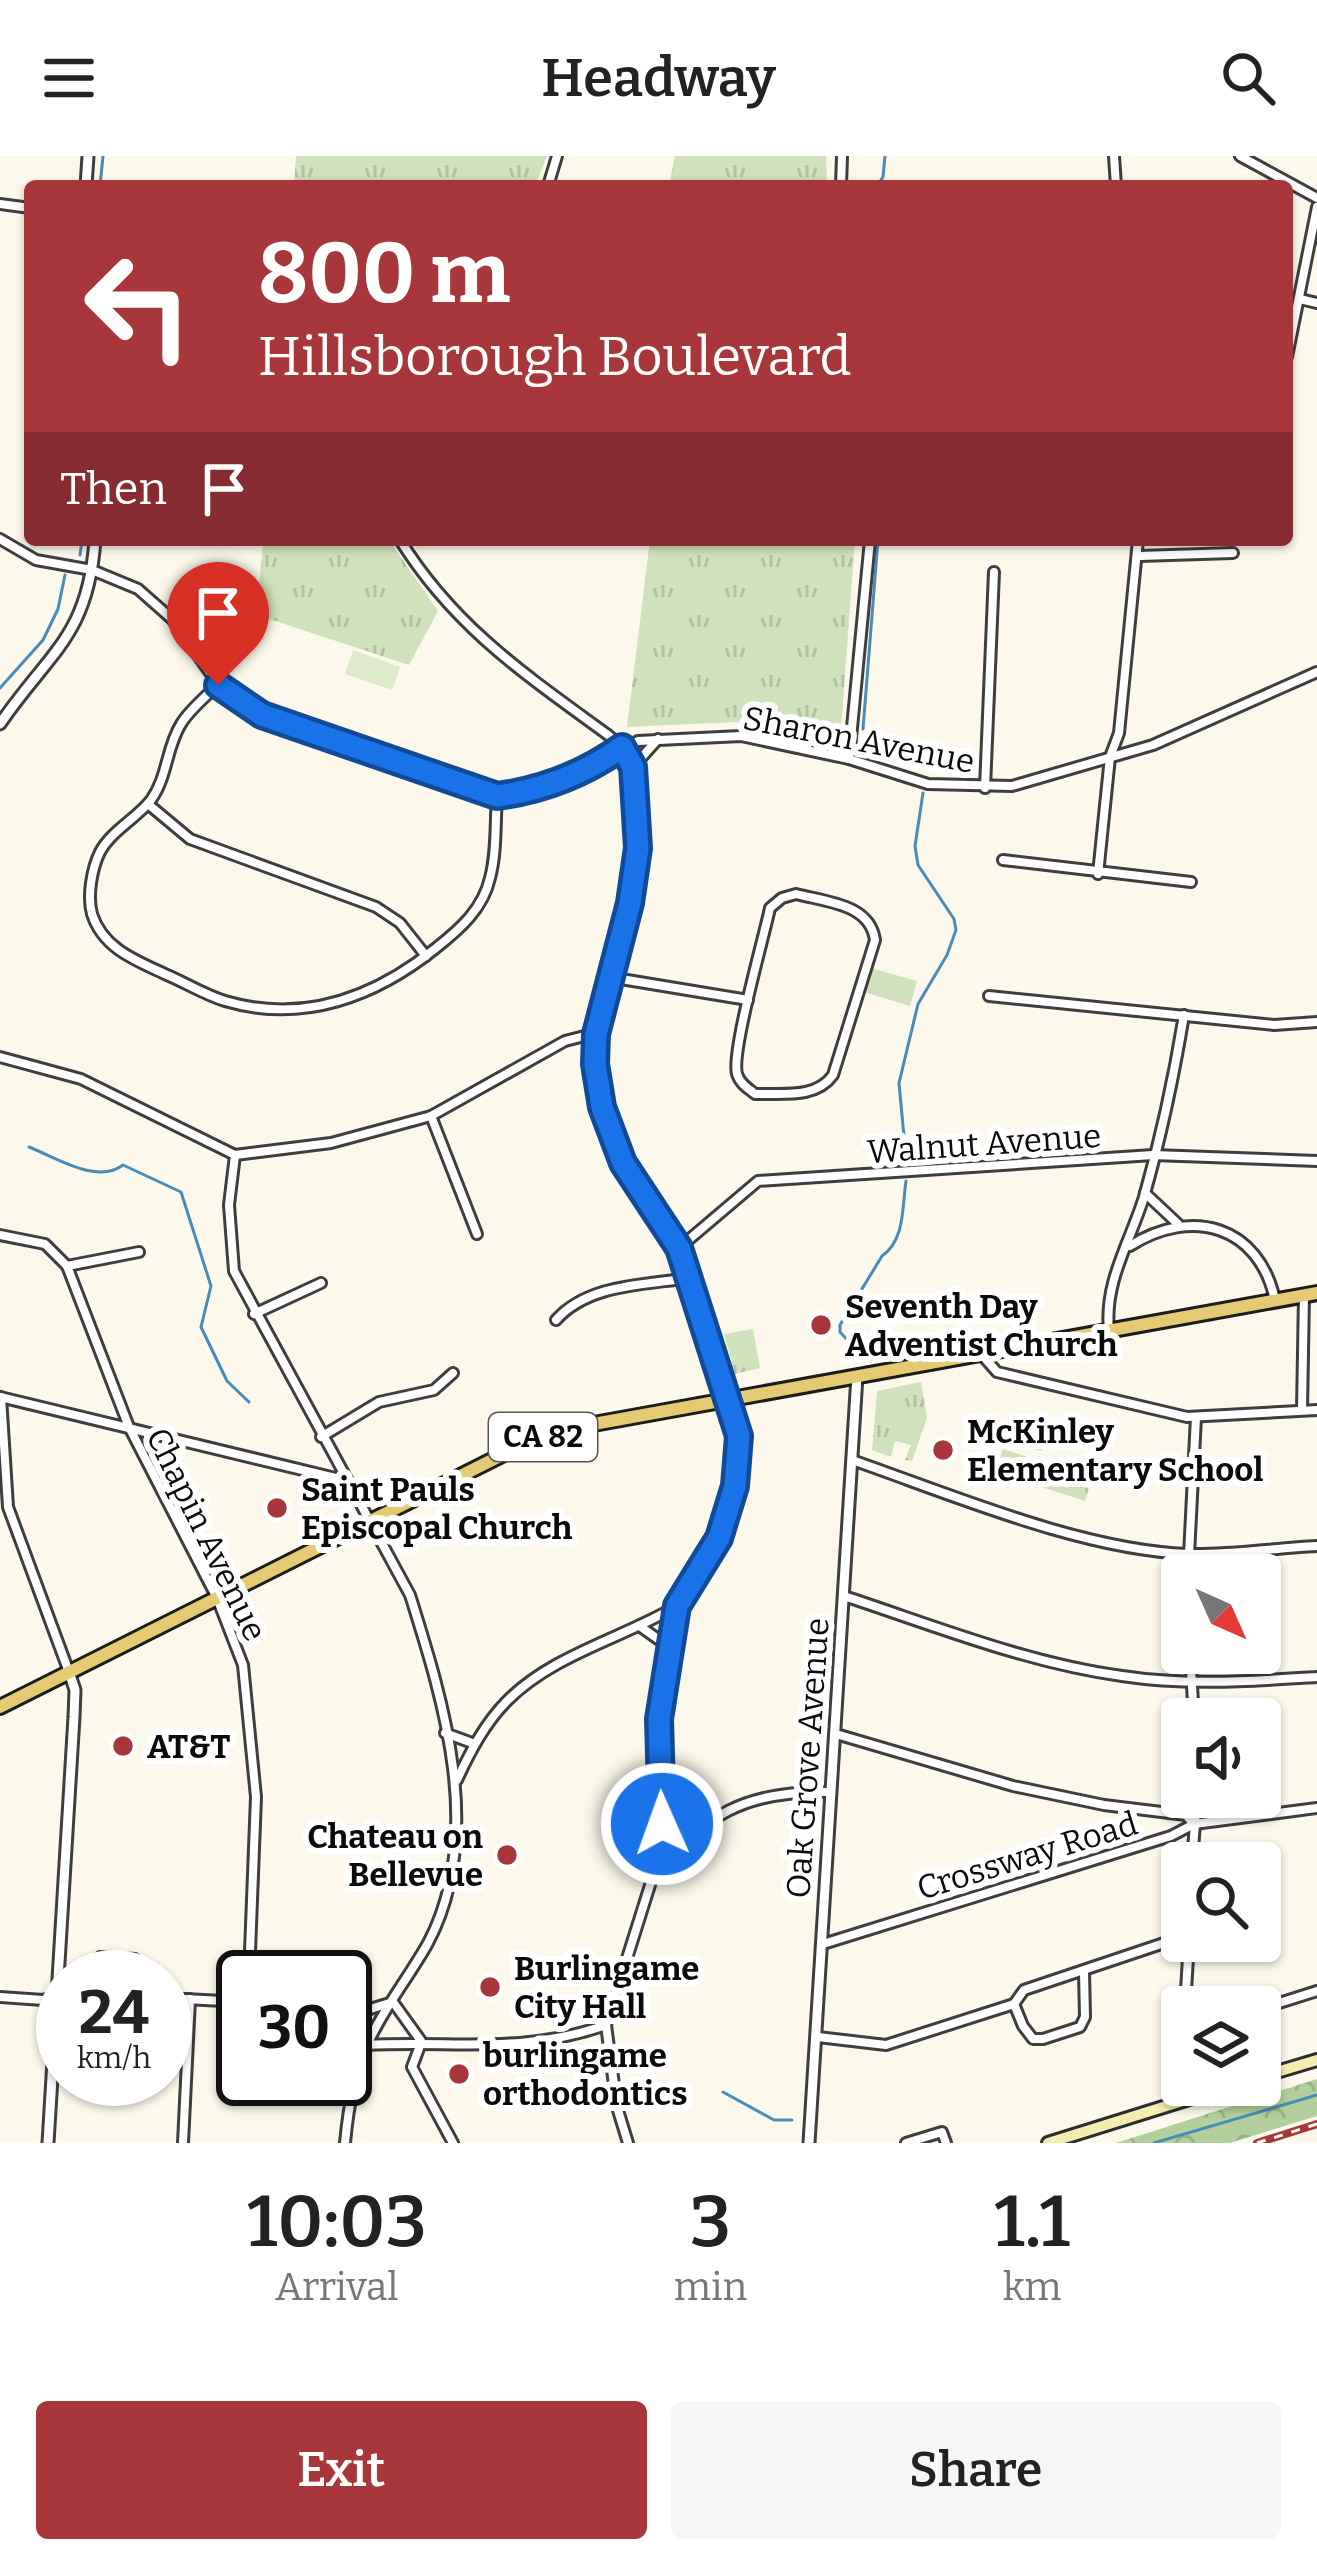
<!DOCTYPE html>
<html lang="en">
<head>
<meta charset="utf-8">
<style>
	body { margin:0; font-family:Bitter,serif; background:#f6f6f6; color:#222; height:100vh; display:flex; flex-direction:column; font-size:45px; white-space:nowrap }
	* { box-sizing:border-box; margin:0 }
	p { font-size:39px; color:#767676 }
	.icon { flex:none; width:66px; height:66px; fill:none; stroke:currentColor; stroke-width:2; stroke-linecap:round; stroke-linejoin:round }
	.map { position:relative; height:1987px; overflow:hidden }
	.side { display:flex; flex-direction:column; background:#fff; flex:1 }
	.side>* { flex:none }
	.banner { position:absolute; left:24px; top:24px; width:1269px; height:366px; border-radius:12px; box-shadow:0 3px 9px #0004; background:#a8373c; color:#fff; overflow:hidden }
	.needle { width:78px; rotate:135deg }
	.controls { position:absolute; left:1161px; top:1398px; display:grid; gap:24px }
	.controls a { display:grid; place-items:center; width:120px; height:120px; border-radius:12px; background:#fff; box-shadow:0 3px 9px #0004; font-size:60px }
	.speed { position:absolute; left:36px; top:1794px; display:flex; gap:24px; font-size:60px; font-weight:700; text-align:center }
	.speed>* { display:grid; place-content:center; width:156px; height:156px; border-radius:50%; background:#fff; box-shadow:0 3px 9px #0004; line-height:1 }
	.speed small { font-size:30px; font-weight:400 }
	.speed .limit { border:6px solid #111; border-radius:18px; background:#fff; color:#111 }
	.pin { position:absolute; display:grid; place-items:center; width:102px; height:102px; color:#fff; margin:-123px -51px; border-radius:50% 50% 50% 0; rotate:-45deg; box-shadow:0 0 12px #0007 }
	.pin .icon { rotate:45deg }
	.me { position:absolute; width:132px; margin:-66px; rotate:358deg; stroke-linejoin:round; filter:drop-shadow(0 0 9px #0008) }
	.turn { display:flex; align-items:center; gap:42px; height:252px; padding:0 36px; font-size:54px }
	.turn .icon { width:156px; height:156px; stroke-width:2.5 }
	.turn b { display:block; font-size:84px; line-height:102px }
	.then { display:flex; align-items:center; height:114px; padding:0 36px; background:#0003; gap:24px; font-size:45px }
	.eta { display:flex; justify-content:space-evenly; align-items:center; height:204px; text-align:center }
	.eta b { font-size:72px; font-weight:600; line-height:84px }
	.cta { display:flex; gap:24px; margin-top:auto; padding:24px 36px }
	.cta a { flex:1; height:138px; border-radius:12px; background:#a8373c; color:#fff; font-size:48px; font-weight:600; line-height:138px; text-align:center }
	.cta a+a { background:#f6f6f6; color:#222 }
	header { display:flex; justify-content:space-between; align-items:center; height:156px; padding:0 36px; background:#fff; font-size:54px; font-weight:600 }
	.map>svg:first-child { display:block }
	.grass { fill:url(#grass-tufts) }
	.forest { fill:url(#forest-crowns) }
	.garden { fill:#cfe2bb }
	.pitch { fill:#dfeacb }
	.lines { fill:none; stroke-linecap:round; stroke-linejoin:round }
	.stream { stroke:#488cba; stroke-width:3 }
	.pedestrian-casing { stroke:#3e3e3e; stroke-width:12 }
	.minor-casing { stroke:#3e3e3e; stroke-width:14 }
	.tertiary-casing { stroke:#3e3e3e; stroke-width:15 }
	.secondary-casing { stroke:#2d2d2d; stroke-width:16 }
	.primary-casing { stroke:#1c1c1c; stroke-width:18 }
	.pedestrian { stroke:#fff; stroke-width:6 }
	.minor { stroke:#fff; stroke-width:8 }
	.tertiary { stroke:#fff; stroke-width:9 }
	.secondary { stroke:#f4edb0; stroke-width:10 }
	.primary { stroke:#e6ca73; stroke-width:12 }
	.rail-casing { stroke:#a8373c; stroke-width:8 }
	.rail { stroke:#fff; stroke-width:3; stroke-dasharray:9; stroke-linecap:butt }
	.route-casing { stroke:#114b97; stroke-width:30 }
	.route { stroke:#1a73e8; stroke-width:21 }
	.poi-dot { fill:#a8373c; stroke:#fff; stroke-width:4.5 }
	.labels { text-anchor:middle; stroke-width:12; stroke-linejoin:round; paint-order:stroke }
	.shield { fill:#fff; stroke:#545454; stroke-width:3 }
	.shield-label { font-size:30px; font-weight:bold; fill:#0b0b0b }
	.street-label { font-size:33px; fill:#0b0b0b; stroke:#fff }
	.poi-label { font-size:33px; font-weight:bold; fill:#0b0b0b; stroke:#fff; text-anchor:start }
</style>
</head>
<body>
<header><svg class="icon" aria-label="menu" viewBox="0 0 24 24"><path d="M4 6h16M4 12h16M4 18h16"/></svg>Headway<svg class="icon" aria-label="search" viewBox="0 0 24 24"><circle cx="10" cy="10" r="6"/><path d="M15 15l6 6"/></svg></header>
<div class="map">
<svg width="1317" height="1987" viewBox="0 0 1317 1987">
	<defs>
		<pattern id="grass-tufts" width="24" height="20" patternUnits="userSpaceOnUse" patternTransform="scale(3)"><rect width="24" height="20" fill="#cfe2bb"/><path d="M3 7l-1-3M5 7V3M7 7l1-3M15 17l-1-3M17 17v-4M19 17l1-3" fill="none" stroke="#b0c19f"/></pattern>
		<pattern id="forest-crowns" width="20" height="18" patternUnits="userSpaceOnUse" patternTransform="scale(3)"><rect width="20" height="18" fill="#b3d09c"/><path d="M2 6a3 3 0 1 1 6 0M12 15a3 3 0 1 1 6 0" fill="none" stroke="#99b185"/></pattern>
	</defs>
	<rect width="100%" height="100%" fill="#fcf9ec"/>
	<g class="grass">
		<polygon points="296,0 547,0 535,30 294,30"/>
		<polygon points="675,0 826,0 827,30 669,30"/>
		<polygon points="263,384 389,384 438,455 409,509 257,459"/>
		<polygon points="650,384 855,384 840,585 736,566 627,571"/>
		<polygon points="753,1173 760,1212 735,1218 724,1178"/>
		<polygon points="921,1226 927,1262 912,1305 905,1304 911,1289 895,1285 891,1301 872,1294 877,1235"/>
		<polygon points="1009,1260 1049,1273 1041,1295 1000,1282"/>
		<polygon points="1003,1293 1084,1319 1082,1330 1089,1332 1085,1345 995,1316"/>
	</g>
	<polygon class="forest" points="1317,1923 1317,1960 1230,1987 1116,1987"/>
	<polygon class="garden" points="871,812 917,825 910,850 864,836"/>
	<polygon class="pitch" points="353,494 400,511 392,534 345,518"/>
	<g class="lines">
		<g class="stream">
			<polyline points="100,30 103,0"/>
			<polyline points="877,30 883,21 885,0"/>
			<polyline points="80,399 82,384"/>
			<polyline points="0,532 43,484 58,453 65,419"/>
			<polyline points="863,573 878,384"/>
			<path d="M29 991C55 1001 97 1029 123 1009L181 1036 211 1130 201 1171 227 1225 249 1246"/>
			<polyline points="906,1002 899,927 918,848 947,799 956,774 954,763 918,709 915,690 923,637"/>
			<path d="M861 1199 840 1176V1169L882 1100C905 1084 902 1052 906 1025"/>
			<polyline points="723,1936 774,1964 792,1964"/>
			<polyline points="1154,1987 1317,1939"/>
		</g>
		<g class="pedestrian-casing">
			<polyline id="pedestrian" points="98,1821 100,1800 135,1802"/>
		</g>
		<g class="minor-casing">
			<g id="minor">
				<polyline points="1114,0 1116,30"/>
				<polyline points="1240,0 1317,42"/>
				<polyline points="548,30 557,0"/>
				<polyline points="841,30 842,0"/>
				<polyline points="0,48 30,52"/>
				<polyline points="1300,143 1317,147"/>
				<polyline points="1287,201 1317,51"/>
				<polyline points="0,383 36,404 92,414 138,433 172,463 218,528 262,559 497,640 530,636 583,615 638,585 741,580 849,603 928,628 1012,630 1153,589 1317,516"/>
				<path d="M400 384C455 472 526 519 608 579L622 591 633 611 638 692 630 747 596 877 595 907 602 951 623 1007 679 1092 700 1150 739 1280 735 1330 719 1382 677 1450 659 1563 662 1668 651 1726 606 1869 617 1951 628 1987"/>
				<polyline points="1139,400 1233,397"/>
				<path d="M218 528C206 541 189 554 181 568 166 592 168 620 151 644 137 662 111 675 100 696 92 712 87 740 92 758 103 793 137 805 167 819 186 827 205 839 225 845 303 868 375 841 436 792 460 773 483 753 490 722 497 696 495 666 497 640"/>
				<polyline points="849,603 870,384"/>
				<polyline points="633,611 658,583"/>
				<polyline points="985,632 994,416"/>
				<polyline points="148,648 190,683 376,751 400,767 426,800"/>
				<polyline points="1003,704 1191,726"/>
				<polyline points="1098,718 1110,601 1119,577 1138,384"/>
				<path d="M796 738C827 746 870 748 875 784L833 919C816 943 783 937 755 938 748 932 740 928 737 918 731 896 764 781 770 752L782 742Z"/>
				<polyline points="609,821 748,844"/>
				<polyline points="989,840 1274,869 1317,866"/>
				<polyline points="0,901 81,923 235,999 331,987 431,960 565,885 596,877"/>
				<polyline points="431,960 477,1078"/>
				<path d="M235 999 229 1049 234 1115 410 1439C444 1547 485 1679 428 1787 409 1821 383 1853 367 1889 353 1919 348 1955 345 1987"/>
				<polyline points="1145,1037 1178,1068"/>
				<polyline points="0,1079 45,1088 67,1110 139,1096"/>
				<path d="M1130 1090C1191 1051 1259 1069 1275 1144"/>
				<polyline points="679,1092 758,1025 1153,999 1317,1005"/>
				<polyline points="67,1110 129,1271 217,1442 243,1509 256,1641 249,1821"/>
				<polyline points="254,1158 321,1127"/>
				<path d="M556 1164C588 1128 644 1129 689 1122"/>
				<path d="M1109 1174C1104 1126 1130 1086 1144 1041 1161 981 1174 920 1184 859"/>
				<polyline points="982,1199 997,1216 1187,1261 1317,1254"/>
				<polyline points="0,1241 348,1325"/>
				<polyline points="1,1241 8,1351 69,1516"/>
				<polyline points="1302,1254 1304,1139"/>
				<polyline points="321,1281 379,1246 434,1234 453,1217"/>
				<path d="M852 1304C953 1339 1081 1394 1188 1398 1231 1399 1275 1392 1317 1390"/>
				<polyline points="1188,1419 1196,1261"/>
				<path d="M844 1440C935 1470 1027 1507 1122 1520 1187 1530 1251 1525 1317 1521"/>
				<polyline points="641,1471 669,1491"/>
				<polyline points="1190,1497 1194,1563"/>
				<polyline points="445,1577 475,1588"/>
				<polyline points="836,1578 1013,1630 1104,1649 1186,1659 1194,1668"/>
				<path d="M457 1624C470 1596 485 1567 507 1545 552 1499 623 1482 677 1450"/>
				<polyline points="662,1668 683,1684"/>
				<polyline points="1192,1707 1197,1641"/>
				<path d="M651 1725C703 1658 746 1634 831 1636"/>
				<polyline points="823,1788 1171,1680 1194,1668 1317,1652"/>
				<polyline points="0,1841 43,1844 63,1838"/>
				<polyline points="165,1842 243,1846"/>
				<polyline points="1014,1848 1024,1834 1182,1781"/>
				<polyline points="1014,1848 1023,1870 1033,1883 1043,1883 1080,1871 1085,1861 1084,1816"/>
				<polyline points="1185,1851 1189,1785"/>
				<polyline points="1260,1853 1317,1835"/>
				<polyline points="345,1855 354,1858 393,1846 421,1885"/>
				<path d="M354 1858 366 1889C454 1884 520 1899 606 1869"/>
				<polyline points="818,1881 886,1889 1014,1848"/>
				<polyline points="421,1887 412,1911 453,1987"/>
				<polyline points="183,1987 190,1843"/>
				<polyline points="906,1987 942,1976 946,1987"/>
			</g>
		</g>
		<g class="tertiary-casing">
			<g id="tertiary">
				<polyline points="86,30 88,0"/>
				<path d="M0 568C49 496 88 481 95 384"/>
				<polyline points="48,1987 74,1561 75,1534 69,1516"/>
				<polyline points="809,1987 857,1220"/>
			</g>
		</g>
		<g class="secondary-casing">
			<g id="secondary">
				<polyline points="1260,1921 1317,1904"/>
				<polyline points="1205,1938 1212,1940 1236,1929"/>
				<polyline points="1048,1987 1205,1938 1219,1929"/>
			</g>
		</g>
		<g class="primary-casing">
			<polyline id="primary" points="0,1551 508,1296 566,1273 1317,1137"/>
		</g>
		<use href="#pedestrian" class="pedestrian"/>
		<use href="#minor" class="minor"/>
		<use href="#tertiary" class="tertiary"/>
		<use href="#secondary" class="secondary"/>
		<use href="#primary" class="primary"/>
		<g class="rail-casing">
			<polyline id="rail" points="1257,1987 1317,1968"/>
		</g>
		<use href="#rail" class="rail"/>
	</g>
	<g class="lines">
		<g class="route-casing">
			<path id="route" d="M218 529 262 559 497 640C543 634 584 618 622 591L633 611 638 692 630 747 596 878 595 908 602 951 623 1007 679 1092 739 1280 735 1330 719 1382 677 1450 659 1563 662 1668"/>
		</g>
		<use href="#route" class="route"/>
	</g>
	<g class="poi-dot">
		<circle cx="821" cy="1169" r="12"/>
		<circle cx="943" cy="1294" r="12"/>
		<circle cx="277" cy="1352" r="12"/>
		<circle cx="123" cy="1590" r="12"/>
		<circle cx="507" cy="1699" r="12"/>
		<circle cx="490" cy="1831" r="12"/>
		<circle cx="459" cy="1918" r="12"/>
	</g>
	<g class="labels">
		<rect class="shield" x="489" y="1257" width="108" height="48" rx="9"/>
		<g class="shield-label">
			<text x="543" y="1291">CA 82</text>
		</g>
		<g class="street-label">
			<text transform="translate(859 583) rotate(11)" y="12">Sharon Avenue</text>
			<text transform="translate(984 987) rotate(-4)" y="12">Walnut Avenue</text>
			<text transform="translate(207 1378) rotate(64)" y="12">Chapin Avenue</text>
			<text transform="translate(807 1602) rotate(-86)" y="12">Oak Grove Avenue</text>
			<text transform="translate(1027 1699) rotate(-17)" y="12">Crossway Road</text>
		</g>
		<g class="poi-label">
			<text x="845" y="1162">Seventh Day<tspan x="845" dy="38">Adventist Church</tspan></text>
			<text x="967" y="1287">McKinley<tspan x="967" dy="38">Elementary School</tspan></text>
			<text x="301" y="1345">Saint Pauls<tspan x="301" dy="38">Episcopal Church</tspan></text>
			<text x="147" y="1602">AT&amp;T</text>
			<text x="483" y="1692" text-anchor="end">Chateau on<tspan x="483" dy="38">Bellevue</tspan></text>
			<text x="514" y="1824">Burlingame<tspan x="514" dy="38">City Hall</tspan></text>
			<text x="483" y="1911">burlingame<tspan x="483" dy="38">orthodontics</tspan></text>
		</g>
	</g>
</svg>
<div class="controls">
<a><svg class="needle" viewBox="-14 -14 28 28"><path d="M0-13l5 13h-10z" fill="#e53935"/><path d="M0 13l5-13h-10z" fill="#767676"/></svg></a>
<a><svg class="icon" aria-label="sound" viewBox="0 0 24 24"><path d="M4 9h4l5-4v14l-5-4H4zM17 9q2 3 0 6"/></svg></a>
<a><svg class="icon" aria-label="search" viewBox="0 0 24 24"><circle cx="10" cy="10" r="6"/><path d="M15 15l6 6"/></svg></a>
<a><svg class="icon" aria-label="layers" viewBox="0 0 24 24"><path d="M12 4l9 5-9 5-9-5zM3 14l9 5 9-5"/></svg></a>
</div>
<div class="speed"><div>24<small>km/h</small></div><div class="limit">30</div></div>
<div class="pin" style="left:218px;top:529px;background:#d93025"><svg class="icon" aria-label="arrive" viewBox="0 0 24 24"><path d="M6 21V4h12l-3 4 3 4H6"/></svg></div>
<svg class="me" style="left:662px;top:1668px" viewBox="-20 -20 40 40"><circle r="17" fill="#1a73e8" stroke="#fff" stroke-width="3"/><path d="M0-11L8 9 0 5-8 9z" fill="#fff"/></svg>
<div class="banner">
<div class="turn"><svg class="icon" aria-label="left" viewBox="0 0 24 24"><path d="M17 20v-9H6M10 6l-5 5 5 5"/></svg><div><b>800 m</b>Hillsborough Boulevard</div></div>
<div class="then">Then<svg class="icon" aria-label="arrive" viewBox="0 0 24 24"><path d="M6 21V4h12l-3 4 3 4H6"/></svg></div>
</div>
</div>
<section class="side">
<div class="eta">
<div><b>10:03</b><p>Arrival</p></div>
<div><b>3</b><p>min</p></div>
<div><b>1.1</b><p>km</p></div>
</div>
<div class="cta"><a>Exit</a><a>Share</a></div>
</section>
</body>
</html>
